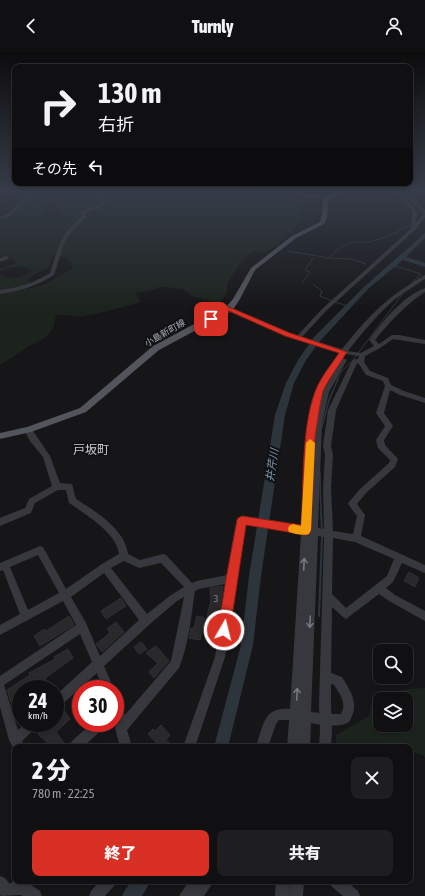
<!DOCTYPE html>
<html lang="ja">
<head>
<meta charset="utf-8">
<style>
	body { margin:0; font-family:"Asap Condensed","Noto Sans JP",sans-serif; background:#1e1e20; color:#f1f3f6; height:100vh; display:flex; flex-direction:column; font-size:15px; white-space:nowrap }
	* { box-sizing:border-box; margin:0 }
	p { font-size:13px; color:#9c9d9f }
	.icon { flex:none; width:22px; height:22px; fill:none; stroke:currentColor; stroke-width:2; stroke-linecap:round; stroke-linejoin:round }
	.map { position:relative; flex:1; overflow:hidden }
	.panel { position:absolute; left:12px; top:692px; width:401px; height:140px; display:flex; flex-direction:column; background:#101012; border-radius:8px; box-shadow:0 2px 6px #0003,0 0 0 1px #303032 }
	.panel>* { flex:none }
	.top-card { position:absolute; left:12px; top:12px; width:401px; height:122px; border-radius:8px; box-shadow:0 2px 6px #0003,0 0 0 1px #303032; background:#101012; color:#f1f3f6; overflow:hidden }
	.tools { position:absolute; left:373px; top:592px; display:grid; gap:8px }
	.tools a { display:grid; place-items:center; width:40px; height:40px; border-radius:8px; background:#101012; box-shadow:0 2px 6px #0003,0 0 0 1px #303032; font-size:20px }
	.speed { position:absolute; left:12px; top:628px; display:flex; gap:8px; font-size:20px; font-weight:700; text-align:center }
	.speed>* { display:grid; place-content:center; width:52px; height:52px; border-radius:50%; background:#101012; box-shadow:0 2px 6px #0003,0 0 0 1px #303032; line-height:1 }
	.speed small { font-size:10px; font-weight:400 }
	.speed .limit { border:6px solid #d22; background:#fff; color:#111 }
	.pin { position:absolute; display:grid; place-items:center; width:34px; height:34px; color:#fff; margin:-17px; border-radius:8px; box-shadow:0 2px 6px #0006 }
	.me { position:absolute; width:44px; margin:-22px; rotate:8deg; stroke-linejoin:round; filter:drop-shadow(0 0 3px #0008) }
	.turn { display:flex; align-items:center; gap:14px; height:84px; padding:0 20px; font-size:18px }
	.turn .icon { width:52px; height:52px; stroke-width:2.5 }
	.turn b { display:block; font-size:28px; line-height:34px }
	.then { display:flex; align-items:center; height:38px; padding:0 20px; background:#0003; gap:8px; font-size:15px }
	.round { display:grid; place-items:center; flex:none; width:42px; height:42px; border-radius:8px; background:#1e1e20 }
	.head { display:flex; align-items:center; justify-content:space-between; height:68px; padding:0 20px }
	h1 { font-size:24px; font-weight:800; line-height:30px }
	.button { display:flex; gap:8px; margin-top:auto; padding:8px 20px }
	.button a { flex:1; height:46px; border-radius:8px; background:#d93025; color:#fff; font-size:16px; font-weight:800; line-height:46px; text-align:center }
	.button a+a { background:#1e1e20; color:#f1f3f6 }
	header { display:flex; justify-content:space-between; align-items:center; height:52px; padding:0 20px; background:#101012; font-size:18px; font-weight:800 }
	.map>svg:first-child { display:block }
	.green { fill:#1c231d; fill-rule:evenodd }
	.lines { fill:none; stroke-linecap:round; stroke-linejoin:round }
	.stream-far2 { stroke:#2c353c; stroke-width:1 }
	.stream-far1 { stroke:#2c353c; stroke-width:1.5 }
	.stream { stroke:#2c353c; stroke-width:2 }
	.river { fill:#2c353c; fill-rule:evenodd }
	.building { fill:#29292c; stroke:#303034 }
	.minor { fill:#37383d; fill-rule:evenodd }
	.major { fill:#53555c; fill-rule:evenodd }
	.minor-bridge { stroke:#37383d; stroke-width:12 }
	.oneway { stroke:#757881 }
	.route { fill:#d93025; stroke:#8d1f18 }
	.slow { fill:#f59e0b }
	.labels { text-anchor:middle; stroke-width:4; stroke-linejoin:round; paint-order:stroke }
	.far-street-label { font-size:9px; fill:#a8adb8; stroke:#111113 }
	.near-number-label { font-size:10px; fill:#888b94 }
	.water-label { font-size:11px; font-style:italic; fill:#7f9bb3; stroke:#111113 }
	.quarter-label { font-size:12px; fill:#c9ccd4; stroke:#111113 }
</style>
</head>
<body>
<header><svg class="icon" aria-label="back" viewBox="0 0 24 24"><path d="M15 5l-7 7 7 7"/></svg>Turnly<svg class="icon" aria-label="person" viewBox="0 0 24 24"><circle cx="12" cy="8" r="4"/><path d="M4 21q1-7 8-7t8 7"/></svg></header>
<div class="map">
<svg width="425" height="844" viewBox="0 0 425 844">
	<rect width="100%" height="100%" fill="#161618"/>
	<g class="green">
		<path d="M26 139H56L48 151 45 158 44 164 53 168 59 161 58 156 55 154 63 148 71 146 77 139H273L298 148 301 152C300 157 302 162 301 167 299 174 272 199 265 200 262 201 258 200 255 199L243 207 227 232C229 241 225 245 217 251L192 244 183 237 164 235 136 241 141 250C122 255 103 261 84 264 74 265 66 262 56 263L53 277 45 286 29 294 0 313V223C11 228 20 226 31 220V218C20 212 11 215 0 219V217L16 211 14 208 0 203V169L9 166 22 152C21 148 21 142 26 139ZM52 204C62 204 73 205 72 217L43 233 27 237 31 232 28 228C33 221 42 219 49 215Z"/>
		<path d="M425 636V706L423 703 410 700V695H391L377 692 370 695H336V683L369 664 373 645 408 637ZM380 647H406V673H380Z"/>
	</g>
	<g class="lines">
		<g class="stream-far2">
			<polyline points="411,153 425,152"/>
			<path d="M288 199 329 206C335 198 345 191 355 190 360 190 364 191 368 190 378 188 388 184 398 180L399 177 410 174 412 169"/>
			<polyline points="329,206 352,207 366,212"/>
			<polyline points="392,213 421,222 410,233"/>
			<polyline points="302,231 310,220 305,218 313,206"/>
			<polyline points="313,232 322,239 320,244 332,249"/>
			<polyline points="335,250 348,254"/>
			<polyline points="337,328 342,319 353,308 404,240"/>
		</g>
		<g class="stream-far1">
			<polyline points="322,375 329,348 338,327"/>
			<polyline points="320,420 321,461"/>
		</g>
		<g class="stream">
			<polyline points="321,460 322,479"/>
			<polyline points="319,564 322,484"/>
		</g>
		<g class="river">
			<polygon points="425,181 425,186 406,205 425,211 425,215 403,208 369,236 320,289 306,308 294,331 285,363 261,524 253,593 228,695 214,695 241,593 249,524 275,363 286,331 298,308 314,285 365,234"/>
			<polygon points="132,829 151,829 142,844 122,844 125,838"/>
		</g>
	</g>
	<g class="building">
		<polygon points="409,520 419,526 415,535 404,529"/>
		<polygon points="223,534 219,566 207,564 211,548 210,536"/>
		<polygon points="121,546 126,554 106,567 101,559"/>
		<polygon points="69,564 74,573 40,594 34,584 44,577 46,579"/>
		<polygon points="197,564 205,566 200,588 189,586 191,576 194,576"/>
		<polygon points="116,570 124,580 102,600 96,592 110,581 107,577"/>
		<polygon points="141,590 147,597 139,602 134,595"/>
		<polygon points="156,594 169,609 154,626 149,620 158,611 146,601"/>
		<polygon points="68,597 73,606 45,626 46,628 43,630 48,637 21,637 21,643 11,650 7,638 30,623 29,621 55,607 54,605"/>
		<polygon points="63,657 70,667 56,680 67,695 52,695 38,682 49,671 55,671 55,665"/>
		<polygon points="161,673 170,683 166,688 174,695 160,695 148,682 153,677 155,679"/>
	</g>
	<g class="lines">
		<g class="minor">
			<path d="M34 139H39C34 144 28 147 23 151 13 159 15 165 0 167V165L10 161 18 150Z"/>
			<path d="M95 139H99L105 151 104 154 85 161 86 165 70 182 64 191 54 223C37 234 20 239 0 242V238C18 236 34 231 50 221L60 191 66 180 82 164 81 159 100 152Z"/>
			<polygon points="291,139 297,139 307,143 329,146 327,147 306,145"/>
			<path d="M394 139H399L417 160 416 171 424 161 401 139H406L425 158V165L416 177 326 259 302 285 342 297C362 272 382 249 409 233 414 229 419 226 425 223V227C415 234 404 240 394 248 377 263 362 281 348 299L361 301 374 294 369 288C383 269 402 245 425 236V240C405 253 390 270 375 288L379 292 392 283H399L425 288V292L393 287 380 296 365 304 364 310 370 319 388 326 391 333 404 339 425 346V351L400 343 390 338 384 361 393 374 384 388 385 393 398 407 395 415 366 441 357 452 365 463 361 484 425 513V521L402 511 393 530 386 536 395 543 425 559V569L389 549 379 542 346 567 343 565 332 555 331 621 342 625C350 638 359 651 351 666 350 669 349 671 345 672 334 675 322 673 311 671L310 695H287L289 668H279L276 672 268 695H256C263 675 263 654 290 657L301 482 246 473 236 527 225 605 195 695H183L215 605 225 532 199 537 195 539C191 564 189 592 179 616L127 678 132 695H120L115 676 118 671 115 665V645L119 647 125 663 171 609 184 545 177 549 150 572 104 614 114 637H103L97 621 59 655 55 657V644L92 610 80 582 4 633 18 678 25 671H39L37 675 22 689 25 695H15V699L9 688 0 655V624L76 573 63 549 0 583V573L20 562 3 518 0 519V511L40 494 43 495 66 537 102 512 119 502C117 481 85 462 69 451L66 438H58L35 451 31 461 0 474V466L25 456 29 447 52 434 43 405 30 389 24 378 25 376H31L50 404 60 431 72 432 76 447C95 459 125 477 128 502L140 508 163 502 166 503 192 531 197 529 227 523 239 466 242 465 301 474 307 385 311 356 316 340 321 329 340 300 286 284 226 257 231 256 297 284 322 257 412 176 411 167 413 160ZM345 302 359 304 358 307H355L352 309 328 358 323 394 325 403 323 436 324 477 318 476 322 371 329 340 347 308 346 307H342ZM341 308 323 340 318 358C322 339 330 324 341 308ZM357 311 359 312 366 323 383 329 385 334 376 361 385 374 376 388 378 396 390 408 389 411 360 437 349 450 348 452 357 464 353 482 333 479 331 436 333 403 331 394 336 358ZM318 484 324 485 319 653 321 657 325 659 329 657 331 653V632L334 633C340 642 347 651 341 662H331L311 660ZM333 486 355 490 394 507 387 524 346 556 332 542ZM38 503 59 541 28 558 10 515ZM124 509 139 516 161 511 184 535 171 543 147 562 111 516ZM104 521 139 568 100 604 86 571 71 545Z"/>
			<polygon points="6,204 9,206 8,207 0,210 0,206"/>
			<polygon points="92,671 107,671 105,675 83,695 68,695 70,691"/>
			<polygon points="326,673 330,675 332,679 331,695 319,695 320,679 322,675"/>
			<polygon points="0,824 5,826 10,832 15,827 15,829 29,829 28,831 40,839 42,844 23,844 21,843 1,844 0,842"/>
			<polygon points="100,829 116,829 114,834 105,844 89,844 91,839"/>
			<polygon points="189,829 214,829 204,844 179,844"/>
			<polygon points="276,829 290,829 289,844 275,844"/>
			<polygon points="290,829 304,829 303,844 289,844"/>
			<polygon points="329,829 346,829 358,839 360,844 343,844 331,834"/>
		</g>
		<path class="major" d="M341 139H349L330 146 328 149 327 166 324 172 296 186 255 218 240 247 232 259 159 298 86 360 31 380 0 387V381L27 375 80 356 153 294 226 255 233 247 251 216 292 184 320 170C328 150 313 148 341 139Z"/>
		<polyline class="minor-bridge" points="325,653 326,679"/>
	</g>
	<defs><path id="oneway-shaft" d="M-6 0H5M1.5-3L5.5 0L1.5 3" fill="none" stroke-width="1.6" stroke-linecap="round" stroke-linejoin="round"/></defs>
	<g class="oneway">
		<use href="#oneway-shaft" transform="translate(304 512) rotate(-87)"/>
		<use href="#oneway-shaft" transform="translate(310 570) rotate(92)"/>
		<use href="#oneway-shaft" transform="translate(297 642) rotate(-87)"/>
	</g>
	<linearGradient id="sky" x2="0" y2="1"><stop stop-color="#0c0c0d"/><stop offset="0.54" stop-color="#363c48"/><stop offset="1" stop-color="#363c48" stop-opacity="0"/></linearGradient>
	<rect width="425" height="257" fill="url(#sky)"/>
	<path class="route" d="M229 255 290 281 347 300 329 328 323 339 320 353 315 385 311 478 309 482 306 483 246 473 230 578 228 582 224 584 220 582 218 578 226 527 237 468 238 466 242 464 301 473C304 433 301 378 315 340 320 326 331 313 339 301L285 284 229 259 213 269 208 267Z"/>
	<path class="slow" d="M310 387 315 391 311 478 309 482C303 484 295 482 289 480L288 477 289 474 293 472 301 474 306 391Z"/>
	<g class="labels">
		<g class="far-street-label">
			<text transform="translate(165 281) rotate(-30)" y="3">小島新町線</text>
		</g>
		<g class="near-number-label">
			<text x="216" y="550">3</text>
		</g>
		<g class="water-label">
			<text transform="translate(272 413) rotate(-81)" y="4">井芹川</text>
		</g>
		<g class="quarter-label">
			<text x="91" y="402">戸坂町</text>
		</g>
	</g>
</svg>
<div class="tools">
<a><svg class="icon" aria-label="search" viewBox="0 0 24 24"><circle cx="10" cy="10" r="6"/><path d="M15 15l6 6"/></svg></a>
<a><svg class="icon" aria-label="layers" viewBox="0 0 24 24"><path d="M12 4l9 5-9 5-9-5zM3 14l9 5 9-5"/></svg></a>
</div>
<div class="speed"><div>24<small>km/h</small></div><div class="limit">30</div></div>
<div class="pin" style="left:211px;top:267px;background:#d93025"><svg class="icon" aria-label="arrive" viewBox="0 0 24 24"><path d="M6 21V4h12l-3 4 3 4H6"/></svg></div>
<svg class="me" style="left:224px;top:578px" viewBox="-20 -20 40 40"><circle r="17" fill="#d93025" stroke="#fff" stroke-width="3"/><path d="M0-11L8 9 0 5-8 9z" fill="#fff"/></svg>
<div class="top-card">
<div class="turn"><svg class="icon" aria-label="right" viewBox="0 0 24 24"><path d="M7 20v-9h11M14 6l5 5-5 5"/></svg><div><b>130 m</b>右折</div></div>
<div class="then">その先<svg class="icon" aria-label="left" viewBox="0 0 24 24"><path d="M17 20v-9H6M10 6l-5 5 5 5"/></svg></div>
</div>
<section class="panel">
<div class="head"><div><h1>2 分</h1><p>780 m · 22:25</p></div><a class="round"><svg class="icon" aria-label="close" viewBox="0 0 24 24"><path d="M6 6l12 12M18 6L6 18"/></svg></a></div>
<div class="button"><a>終了</a><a>共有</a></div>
</section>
</div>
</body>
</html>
